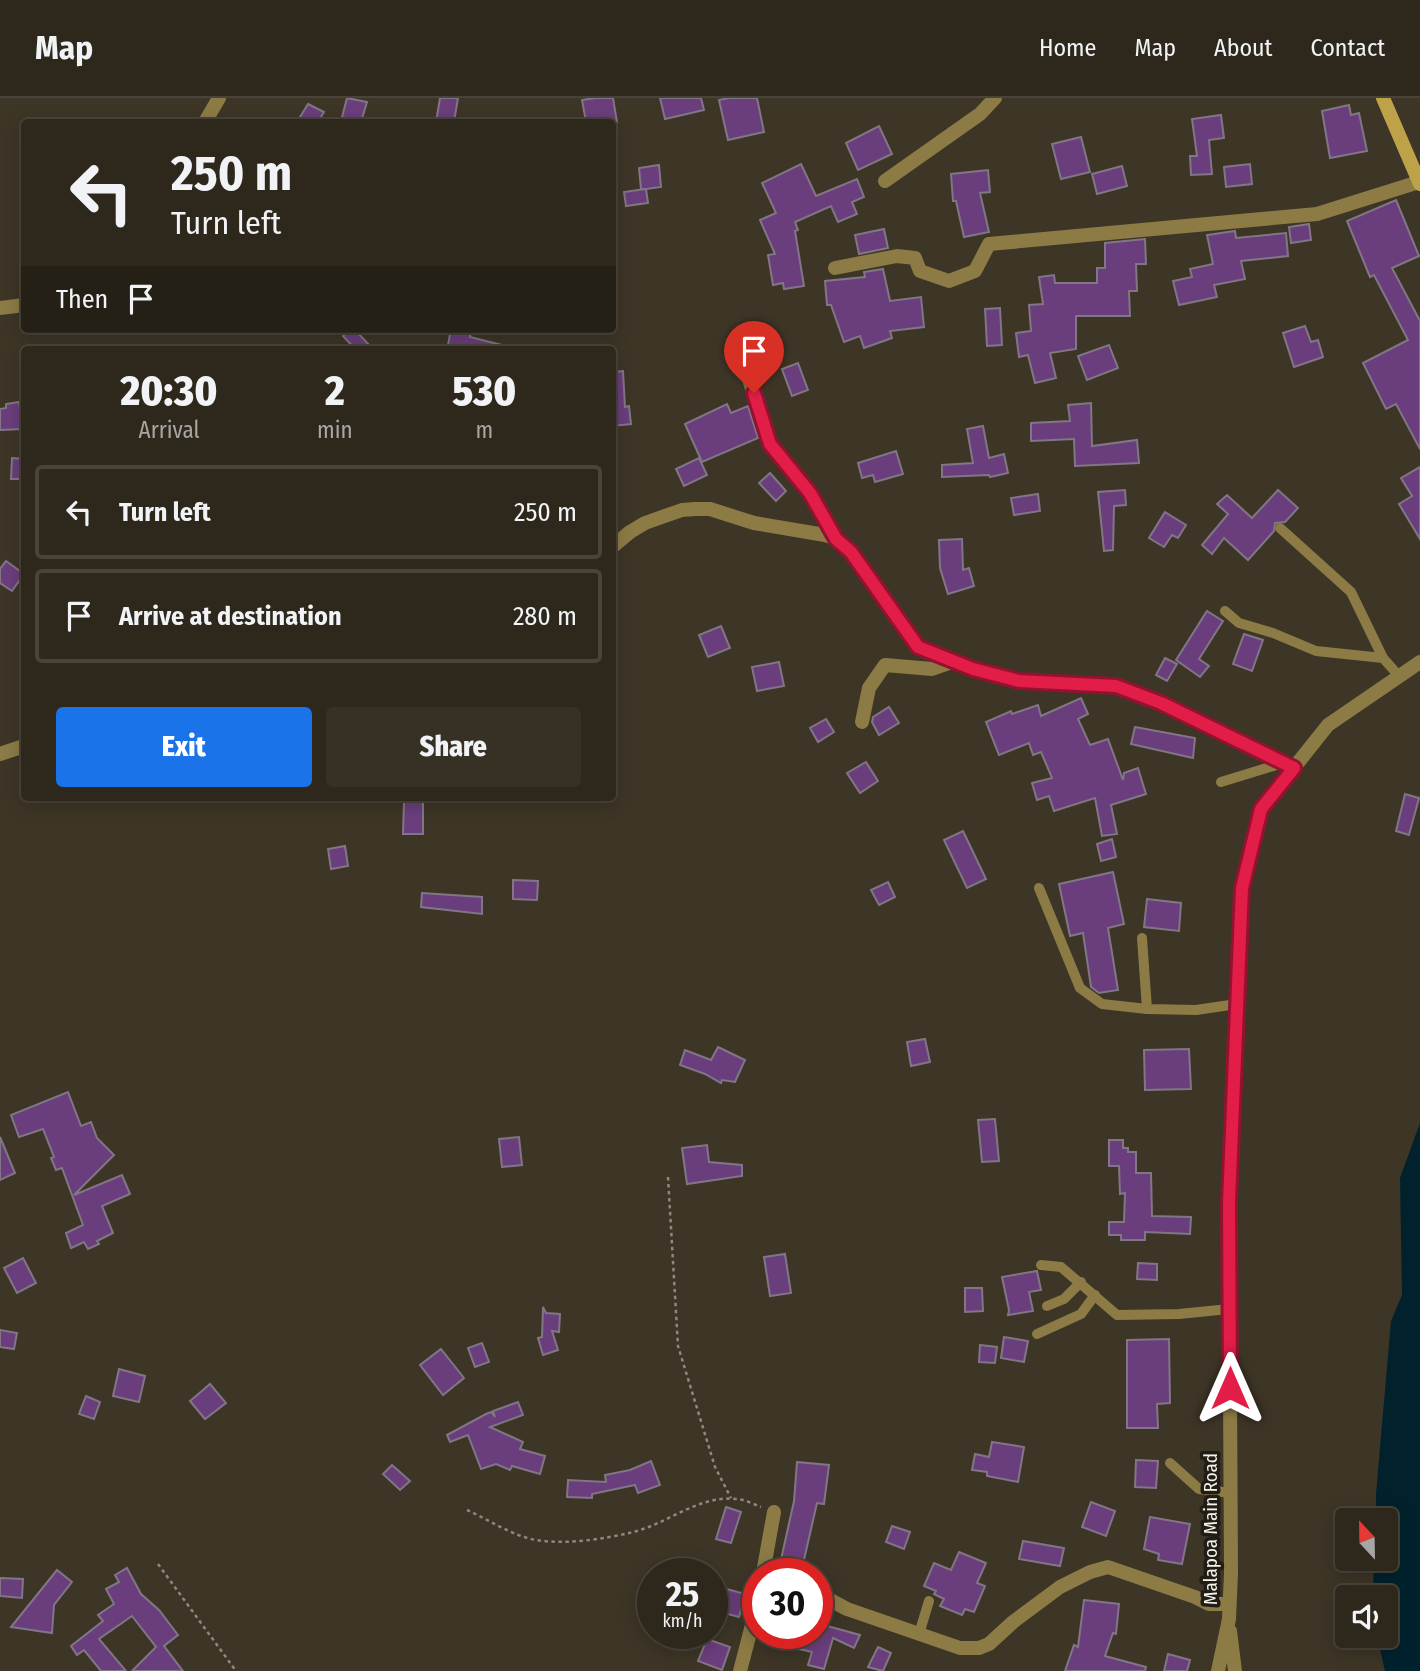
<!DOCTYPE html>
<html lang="en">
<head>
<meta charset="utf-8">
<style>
	body { margin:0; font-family:"Fira Sans Condensed",sans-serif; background:#363025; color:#f1f3f6; height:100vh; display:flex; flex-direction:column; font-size:26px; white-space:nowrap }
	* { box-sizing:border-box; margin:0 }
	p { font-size:23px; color:#a7a6a3 }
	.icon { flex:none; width:38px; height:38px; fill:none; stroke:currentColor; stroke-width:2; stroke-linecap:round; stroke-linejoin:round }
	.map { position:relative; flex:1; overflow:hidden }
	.details { position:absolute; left:21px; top:248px; width:595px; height:455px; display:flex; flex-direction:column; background:#2e281c; border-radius:7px; box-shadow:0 4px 18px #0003,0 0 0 2px #49443b }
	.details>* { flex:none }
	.hud { position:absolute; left:21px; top:21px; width:595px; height:214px; border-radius:7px; box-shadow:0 4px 18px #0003,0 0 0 2px #49443b; background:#2e281c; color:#f1f3f6; overflow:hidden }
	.needle { width:46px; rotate:338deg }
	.tools { position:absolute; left:1335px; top:1410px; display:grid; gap:14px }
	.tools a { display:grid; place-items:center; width:63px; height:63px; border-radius:7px; background:#2e281c; box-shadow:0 4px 18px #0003,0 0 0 2px #49443b; font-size:35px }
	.speed { position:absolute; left:637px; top:1460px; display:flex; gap:14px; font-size:35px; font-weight:700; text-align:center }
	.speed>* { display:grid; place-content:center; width:91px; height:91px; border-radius:50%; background:#2e281c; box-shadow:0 4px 18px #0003,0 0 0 2px #49443b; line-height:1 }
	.speed small { font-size:18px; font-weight:400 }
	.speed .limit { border:10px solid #d22; background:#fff; color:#111 }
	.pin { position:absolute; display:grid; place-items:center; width:60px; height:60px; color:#fff; margin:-72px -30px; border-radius:50% 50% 50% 0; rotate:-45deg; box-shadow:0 0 7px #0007 }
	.pin .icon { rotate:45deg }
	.me { position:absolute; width:77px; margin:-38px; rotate:0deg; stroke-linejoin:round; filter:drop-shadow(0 0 5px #0008) }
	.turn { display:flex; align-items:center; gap:24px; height:147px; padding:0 35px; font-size:32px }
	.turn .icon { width:91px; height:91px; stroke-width:2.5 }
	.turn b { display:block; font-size:49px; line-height:60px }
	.then { display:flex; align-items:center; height:66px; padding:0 35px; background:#0003; gap:14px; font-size:26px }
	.eta { display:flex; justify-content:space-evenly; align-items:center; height:119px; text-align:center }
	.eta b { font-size:42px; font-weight:800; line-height:49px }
	.button { display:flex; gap:14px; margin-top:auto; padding:14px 35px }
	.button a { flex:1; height:80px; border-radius:7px; background:#1a73e8; color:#fff; font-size:28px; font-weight:800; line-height:80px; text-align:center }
	.button a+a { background:#363025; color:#f1f3f6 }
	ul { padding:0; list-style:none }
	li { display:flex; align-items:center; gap:21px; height:94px; margin:0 14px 10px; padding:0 21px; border:4px solid #49443b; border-radius:7px }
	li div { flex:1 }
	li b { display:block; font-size:26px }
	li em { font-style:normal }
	header { display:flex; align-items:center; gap:42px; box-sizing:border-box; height:98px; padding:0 35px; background:#2e281c; border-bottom:2px solid #49443b }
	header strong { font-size:33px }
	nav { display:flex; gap:38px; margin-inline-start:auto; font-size:24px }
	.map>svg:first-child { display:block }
	.water { fill:#01222d }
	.building { fill:#6a3e7c; stroke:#807685; stroke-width:2 }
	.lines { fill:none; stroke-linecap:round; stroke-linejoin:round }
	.path { stroke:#8f887c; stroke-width:2.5; stroke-dasharray:3.5 3.5; stroke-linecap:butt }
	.service { stroke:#8c7b45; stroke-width:10 }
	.minor { stroke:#8c7b45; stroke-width:14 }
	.secondary { stroke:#bda247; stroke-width:14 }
	.route-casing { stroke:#92132f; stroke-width:18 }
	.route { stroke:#e11d48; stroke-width:12 }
	.labels { text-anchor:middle; stroke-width:7; stroke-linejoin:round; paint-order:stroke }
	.street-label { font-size:19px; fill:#f7f2e9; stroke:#201d16 }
</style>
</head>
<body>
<header>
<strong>Map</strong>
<nav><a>Home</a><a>Map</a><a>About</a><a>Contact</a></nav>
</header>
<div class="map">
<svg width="1420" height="1573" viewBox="0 0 1420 1573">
	<rect width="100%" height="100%" fill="#3d3526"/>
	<polygon class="water" points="1420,1025 1420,1573 1385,1573 1377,1538 1386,1538 1386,1500 1373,1500 1374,1461 1386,1461 1386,1423 1376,1423 1376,1396 1391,1223 1402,1197 1400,1080"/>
	<g class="building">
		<polygon points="347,0 367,4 361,24 342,19"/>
		<polygon points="440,0 458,0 454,24 436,24"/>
		<polygon points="595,0 613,0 617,24 586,24 582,2"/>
		<polygon points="660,0 701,0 704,12 665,21"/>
		<polygon points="729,0 757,0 764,34 728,42 719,2"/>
		<polygon points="308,6 324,14 318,24 310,24 300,19"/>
		<polygon points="1349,7 1351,17 1359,15 1367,53 1330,60 1322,13"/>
		<polygon points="1221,17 1224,40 1209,42 1212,76 1191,77 1190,58 1197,58 1192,21"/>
		<polygon points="879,28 892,56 858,72 846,45"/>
		<polygon points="1081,39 1090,74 1061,81 1052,46"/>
		<polygon points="801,66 816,98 857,81 864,99 852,104 857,116 838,124 831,108 795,124 798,132 795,133 804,188 784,191 783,185 773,187 768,157 775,156 760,122 776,115 762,85"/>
		<polygon points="1250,66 1252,86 1226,89 1224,69"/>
		<polygon points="659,67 661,89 646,91 648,105 626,108 624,94 645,91 641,91 639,70"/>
		<polygon points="1122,68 1127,88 1097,96 1092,76"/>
		<polygon points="988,72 990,94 980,95 989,134 964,139 956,103 953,103 951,76"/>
		<polygon points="1396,102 1419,158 1392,170 1420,223 1420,351 1396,306 1386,311 1363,265 1408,242 1374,177 1370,179 1347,123"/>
		<polygon points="1309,126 1311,142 1291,145 1289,129"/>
		<polygon points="884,131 888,150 859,156 855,137"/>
		<polygon points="1235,133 1236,140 1286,135 1288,158 1241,163 1245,181 1214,187 1217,199 1179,207 1173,183 1192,179 1190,171 1213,166 1207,137"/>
		<polygon points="1145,141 1146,166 1136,166 1137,193 1129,193 1130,218 1076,218 1076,251 1050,255 1056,280 1035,285 1028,257 1019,259 1016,235 1031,233 1029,207 1043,206 1039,179 1054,177 1055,185 1097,185 1097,170 1105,170 1105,145"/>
		<polygon points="883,171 890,203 921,199 924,229 890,233 892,240 864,250 860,238 844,244 831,207 827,207 825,183 865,179 864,174"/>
		<polygon points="1000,210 1002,247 987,248 985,211"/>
		<polygon points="1305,228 1311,244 1318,242 1323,259 1294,269 1283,235"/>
		<polygon points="351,231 354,231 374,252 356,252 343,238"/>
		<polygon points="451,231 471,231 470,239 502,247 501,252 447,252"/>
		<polygon points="1109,247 1118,270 1087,282 1078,258"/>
		<polygon points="798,265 808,292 792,298 782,271"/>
		<polygon points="623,273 625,309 629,308 631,326 612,328 612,274"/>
		<polygon points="19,304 23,331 0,332 0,311 6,310 6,306"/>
		<polygon points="1091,305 1092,348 1137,342 1139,365 1075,368 1074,341 1031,343 1031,325 1070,323 1068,307"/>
		<polygon points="727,306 731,315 748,308 758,340 702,364 685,326"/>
		<polygon points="983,328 989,360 1004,356 1008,375 990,379 989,377 942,379 942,367 973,365 967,331"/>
		<polygon points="896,353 903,376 875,384 873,377 862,380 858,365"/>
		<polygon points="12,360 24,361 24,381 11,381"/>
		<polygon points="699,360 707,377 684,388 676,371"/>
		<polygon points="1420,369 1420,441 1399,406 1412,398 1401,380"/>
		<polygon points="770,375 786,393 776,403 759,385"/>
		<polygon points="1125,392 1126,407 1114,408 1113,452 1104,453 1098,394"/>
		<polygon points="1278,392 1298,410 1285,424 1275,425 1274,433 1248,462 1224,440 1212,456 1202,447 1228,416 1217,406 1227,397 1252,420"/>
		<polygon points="1038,396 1040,413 1014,417 1011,400"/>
		<polygon points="1165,414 1186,427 1178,440 1172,437 1164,449 1149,440"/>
		<polygon points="962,441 963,472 969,470 974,488 948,496 940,470 939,442"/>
		<polygon points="6,463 24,476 12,493 0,485 0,471"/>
		<polygon points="1207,513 1223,523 1199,561 1209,568 1200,579 1176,562"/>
		<polygon points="721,528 730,550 708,559 699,537"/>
		<polygon points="1244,536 1263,542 1252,573 1233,566"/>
		<polygon points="1165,560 1177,566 1167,583 1156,577"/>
		<polygon points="779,564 784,588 757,593 752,569"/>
		<polygon points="1081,600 1088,616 1078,621 1090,647 1108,641 1123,682 1124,675 1138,670 1146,696 1111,707 1117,736 1102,738 1095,700 1054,713 1049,698 1037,702 1032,685 1052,680 1041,654 1033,657 1029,645 999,657 986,624 1011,613 1012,616 1038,607 1041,618"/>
		<polygon points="889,609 899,625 879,637 872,624 873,619"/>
		<polygon points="826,621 834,634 818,644 810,630"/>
		<polygon points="1135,629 1195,640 1193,660 1131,646"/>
		<polygon points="866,664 878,683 860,695 847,675"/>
		<polygon points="1405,696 1419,700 1409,737 1396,733"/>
		<polygon points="404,703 423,703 423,736 403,736"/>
		<polygon points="963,733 986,781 967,790 944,742"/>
		<polygon points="1112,741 1116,759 1101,763 1097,746"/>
		<polygon points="345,748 348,768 331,771 328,751"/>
		<polygon points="1113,774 1124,826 1108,830 1118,892 1099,895 1091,889 1083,835 1070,838 1059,786"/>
		<polygon points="513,782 538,783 537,802 513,801"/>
		<polygon points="888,784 895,799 879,807 871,792"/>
		<polygon points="422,795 482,799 482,816 421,809"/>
		<polygon points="1147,801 1181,805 1179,833 1144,829"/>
		<polygon points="925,941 930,964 911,968 907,944"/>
		<polygon points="718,949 745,962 735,984 722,982 721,985 705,976 680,967 685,952 711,962"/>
		<polygon points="1189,951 1191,991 1145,992 1144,952"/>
		<polygon points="68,994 81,1028 91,1024 97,1040 114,1057 74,1097 122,1077 130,1096 102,1108 113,1135 97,1143 99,1146 88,1151 84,1144 71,1150 66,1135 83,1127 62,1070 56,1072 51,1060 54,1059 43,1031 19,1039 11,1017"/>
		<polygon points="995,1021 999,1063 982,1064 978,1022"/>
		<polygon points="0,1039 15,1075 0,1082"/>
		<polygon points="519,1039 522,1067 502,1069 499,1041"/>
		<polygon points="1109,1042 1123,1042 1123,1050 1128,1050 1128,1054 1136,1054 1136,1075 1151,1075 1152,1118 1191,1119 1190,1136 1145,1134 1145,1142 1121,1142 1121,1137 1109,1137 1109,1124 1124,1124 1125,1095 1120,1096 1119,1068 1109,1068"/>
		<polygon points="707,1047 709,1064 742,1067 742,1078 687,1086 682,1050"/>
		<polygon points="785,1156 791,1195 770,1198 764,1159"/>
		<polygon points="23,1160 36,1185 17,1195 4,1170"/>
		<polygon points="1138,1165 1157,1166 1157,1182 1137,1181"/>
		<polygon points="1037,1173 1041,1192 1029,1194 1033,1213 1008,1217 1009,1212 1002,1179"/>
		<polygon points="965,1190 982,1190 983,1213 965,1214"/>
		<polygon points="543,1209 546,1215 560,1216 559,1234 552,1233 558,1252 543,1257 538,1240 542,1239"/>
		<polygon points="0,1232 17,1235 14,1251 0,1249"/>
		<polygon points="1004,1239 1028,1243 1024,1264 1001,1260"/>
		<polygon points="1169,1241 1170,1305 1157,1306 1158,1330 1127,1330 1127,1242"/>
		<polygon points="482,1245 489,1264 475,1269 468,1250"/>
		<polygon points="980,1247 997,1249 995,1265 979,1264"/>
		<polygon points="441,1251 464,1280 443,1297 420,1267"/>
		<polygon points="119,1271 145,1278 139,1304 113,1298"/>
		<polygon points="210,1286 226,1305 205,1321 190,1303"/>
		<polygon points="86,1298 100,1304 94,1321 79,1316"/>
		<polygon points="518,1304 523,1317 490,1329 523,1344 520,1351 545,1358 540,1376 512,1368 510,1372 496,1366 481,1371 468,1337 450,1344 447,1337 486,1316 491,1314 495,1319 493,1313"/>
		<polygon points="992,1344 1024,1349 1018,1384 987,1378 987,1374 972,1372 975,1356 989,1359"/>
		<polygon points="1136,1362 1158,1363 1156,1390 1135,1389"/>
		<polygon points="651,1363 660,1387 638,1395 635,1387 592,1396 592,1400 567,1399 568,1382 606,1384 605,1377 630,1372"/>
		<polygon points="797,1364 829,1367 824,1406 817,1405 801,1475 778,1475 794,1403"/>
		<polygon points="392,1367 410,1383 400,1392 383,1376"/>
		<polygon points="1091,1404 1115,1413 1106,1438 1082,1429"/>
		<polygon points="726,1409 741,1414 731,1445 716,1441"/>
		<polygon points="1150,1419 1190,1426 1182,1466 1158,1462 1159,1456 1144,1451"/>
		<polygon points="892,1428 910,1434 904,1451 886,1444"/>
		<polygon points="1023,1443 1064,1450 1060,1468 1019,1461"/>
		<polygon points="959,1454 986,1465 977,1485 985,1488 974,1514 965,1511 962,1517 940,1508 944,1501 934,1496 936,1493 924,1488 934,1465 951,1472"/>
		<polygon points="127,1470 141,1496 159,1512 178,1537 164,1548 183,1573 132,1573 156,1549 132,1518 99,1541 126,1573 101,1573 84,1552 77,1557 71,1548 103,1523 98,1517 114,1506 106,1491 119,1484 115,1477"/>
		<polygon points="57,1472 72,1484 54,1507 52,1535 11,1529"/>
		<polygon points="0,1480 23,1481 22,1500 0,1498"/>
		<polygon points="723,1490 745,1496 739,1519 717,1513"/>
		<polygon points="1084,1502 1119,1506 1116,1536 1113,1535 1105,1558 1146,1569 1145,1573 1065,1573 1074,1547 1078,1549"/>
		<polygon points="820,1526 860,1537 854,1550 833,1540 824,1571 808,1567 812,1554 799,1551 804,1535 819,1535"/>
		<polygon points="707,1541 730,1549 722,1572 698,1563"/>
		<polygon points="878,1549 891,1555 883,1573 868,1569"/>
		<polygon points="1168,1556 1190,1562 1187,1573 1164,1573"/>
	</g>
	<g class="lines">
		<g class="path">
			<polyline points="668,1079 678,1248 715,1369 731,1400"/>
			<path d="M467 1412C489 1422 513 1438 536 1442 567 1447 604 1441 633 1434 667 1426 699 1397 735 1401 744 1401 753 1406 761 1409"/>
			<polyline points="158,1466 236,1573"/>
		</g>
		<g class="service">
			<polyline points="1280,430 1351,494 1383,560 1399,578"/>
			<polyline points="1225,513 1239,525 1273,535 1316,553 1383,560"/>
			<polyline points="1221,684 1283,665"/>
			<polyline points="1039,790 1080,890 1102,906 1147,911 1196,912 1237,906"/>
			<polyline points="1142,840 1147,911"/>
			<polyline points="1041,1167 1061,1169 1117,1217 1179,1216 1229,1211"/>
			<polyline points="1047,1208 1064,1201 1081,1184"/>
			<polyline points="1037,1236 1081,1216 1095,1197"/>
			<polyline points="1170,1365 1199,1391 1230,1395"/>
			<polyline points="919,1536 929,1503"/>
		</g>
		<g class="minor">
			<polyline points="205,24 219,0"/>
			<polyline points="885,83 980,16 995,0"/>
			<polyline points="835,170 897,158 915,160 920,173 949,183 975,173 989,146 1317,116 1419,84"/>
			<polyline points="0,210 24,207"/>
			<polyline points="745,269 770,346 810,395 836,441"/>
			<polyline points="612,449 630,434 645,425 682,412 695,411 710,411 754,425 825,437 836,441 851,454 918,549 973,571 1019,583 1116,588 1161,605 1294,670"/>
			<polyline points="862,624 869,590 885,567 932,571 955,563"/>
			<polyline points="0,656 24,648"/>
			<polyline points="763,1475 774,1414"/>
			<polyline points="817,1495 847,1511 960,1550 979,1550 989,1546 1013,1524 1060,1489 1090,1474 1108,1469 1195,1499 1209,1506 1229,1506"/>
			<polyline points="1230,1533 1235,1573"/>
			<polyline points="740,1573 758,1504"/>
			<polyline points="1218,1573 1229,1521 1231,1475 1229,1104 1242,790 1261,711 1328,627 1420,564"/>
		</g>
		<polyline class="secondary" points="1383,0 1420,86"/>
	</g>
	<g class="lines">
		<g class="route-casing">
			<polyline id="route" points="754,295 770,346 810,395 836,441 851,454 918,549 973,571 1019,583 1116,588 1161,605 1294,670 1261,711 1242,790 1229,1104 1230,1290"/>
		</g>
		<use href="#route" class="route"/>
	</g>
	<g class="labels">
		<g class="street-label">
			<text transform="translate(1210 1431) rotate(-90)" y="7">Malapoa Main Road</text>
		</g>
	</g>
</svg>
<div class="tools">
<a><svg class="needle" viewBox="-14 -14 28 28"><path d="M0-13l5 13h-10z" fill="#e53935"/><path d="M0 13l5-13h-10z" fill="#a7a6a3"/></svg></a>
<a><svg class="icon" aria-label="sound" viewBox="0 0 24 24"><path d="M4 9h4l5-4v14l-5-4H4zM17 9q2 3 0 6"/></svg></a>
</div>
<div class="speed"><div>25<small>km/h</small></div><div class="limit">30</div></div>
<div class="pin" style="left:754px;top:295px;background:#d93025"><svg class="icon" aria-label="arrive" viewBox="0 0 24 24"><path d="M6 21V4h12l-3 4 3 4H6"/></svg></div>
<svg class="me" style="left:1230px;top:1290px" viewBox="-20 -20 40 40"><path d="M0-17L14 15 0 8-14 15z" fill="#e11d48" stroke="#fff" stroke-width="4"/></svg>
<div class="hud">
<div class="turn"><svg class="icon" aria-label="left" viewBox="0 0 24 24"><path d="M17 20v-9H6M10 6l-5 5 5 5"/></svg><div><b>250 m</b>Turn left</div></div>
<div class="then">Then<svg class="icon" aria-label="arrive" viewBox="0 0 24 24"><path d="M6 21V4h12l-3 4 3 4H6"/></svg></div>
</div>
<section class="details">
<div class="eta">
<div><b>20:30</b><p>Arrival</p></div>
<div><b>2</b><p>min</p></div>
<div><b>530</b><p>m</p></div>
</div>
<ul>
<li><svg class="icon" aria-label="left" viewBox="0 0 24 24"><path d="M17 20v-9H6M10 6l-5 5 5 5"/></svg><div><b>Turn left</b></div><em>250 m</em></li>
<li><svg class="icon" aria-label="arrive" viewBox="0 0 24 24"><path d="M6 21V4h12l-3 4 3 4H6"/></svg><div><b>Arrive at destination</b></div><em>280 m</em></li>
</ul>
<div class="button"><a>Exit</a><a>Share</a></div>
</section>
</div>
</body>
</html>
